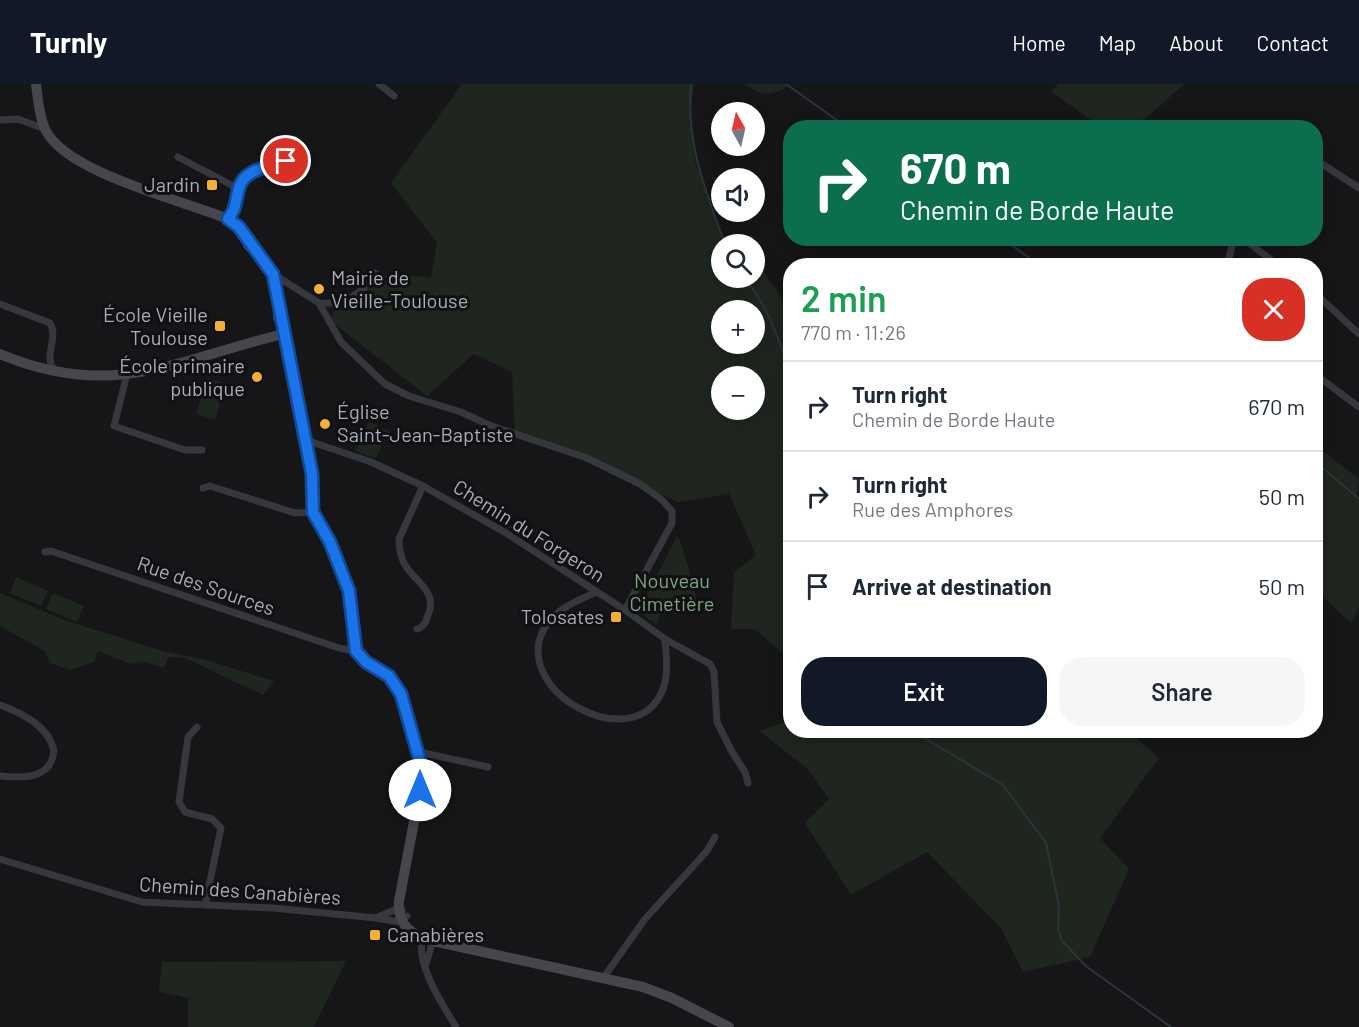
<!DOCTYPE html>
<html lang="en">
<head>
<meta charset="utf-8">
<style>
	body { margin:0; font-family:Barlow,sans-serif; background:#f6f6f7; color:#1f2937; height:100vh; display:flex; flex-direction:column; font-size:22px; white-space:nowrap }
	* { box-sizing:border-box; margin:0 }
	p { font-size:20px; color:#747a83 }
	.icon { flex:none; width:33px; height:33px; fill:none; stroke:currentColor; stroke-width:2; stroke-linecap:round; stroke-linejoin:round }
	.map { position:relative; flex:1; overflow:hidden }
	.side { position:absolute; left:783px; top:174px; width:540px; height:480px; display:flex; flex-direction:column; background:#fff; border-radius:24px; box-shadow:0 3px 15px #0003 }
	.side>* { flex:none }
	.guide { position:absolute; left:783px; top:36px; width:540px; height:126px; border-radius:24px; box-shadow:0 3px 15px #0003; background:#0b6e4f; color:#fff; overflow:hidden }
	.needle { width:39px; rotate:352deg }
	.fabs { position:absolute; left:711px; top:18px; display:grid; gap:12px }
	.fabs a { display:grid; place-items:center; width:54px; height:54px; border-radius:50%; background:#fff; box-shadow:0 3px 15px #0003; font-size:30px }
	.pin { position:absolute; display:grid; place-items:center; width:51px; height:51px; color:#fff; margin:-26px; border:3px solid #fff; border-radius:50%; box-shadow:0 2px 6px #0007 }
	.me { position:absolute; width:66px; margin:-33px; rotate:0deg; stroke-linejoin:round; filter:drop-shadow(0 0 4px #0008) }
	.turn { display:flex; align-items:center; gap:21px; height:126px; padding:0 18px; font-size:27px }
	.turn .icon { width:78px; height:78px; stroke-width:2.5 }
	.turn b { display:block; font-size:42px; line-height:51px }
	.round { display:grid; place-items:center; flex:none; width:63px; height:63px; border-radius:24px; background:#f6f6f7 }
	.summary { display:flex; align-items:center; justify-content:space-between; height:102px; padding:0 18px }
	h1 { font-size:36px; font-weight:600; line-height:45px; color:#1e9e55 }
	.action { display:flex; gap:12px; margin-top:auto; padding:12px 18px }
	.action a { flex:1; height:69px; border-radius:24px; background:#111827; color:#fff; font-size:24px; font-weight:600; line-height:69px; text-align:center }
	.action a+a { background:#f6f6f7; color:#1f2937 }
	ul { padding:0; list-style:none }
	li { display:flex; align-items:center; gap:18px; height:90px; padding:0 18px; border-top:2px solid #e0e1e3 }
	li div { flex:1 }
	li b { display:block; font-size:22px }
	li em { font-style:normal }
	header { display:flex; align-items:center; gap:36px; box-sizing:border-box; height:84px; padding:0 30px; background:#111827; color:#fff }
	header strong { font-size:28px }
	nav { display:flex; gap:33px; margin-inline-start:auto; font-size:21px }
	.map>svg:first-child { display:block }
	.green { fill:#1e261f; fill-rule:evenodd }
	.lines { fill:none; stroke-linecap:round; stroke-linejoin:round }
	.stream { stroke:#2c353c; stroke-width:2 }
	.street { stroke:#37383d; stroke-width:7 }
	.secondary { stroke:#45474d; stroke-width:10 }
	.route-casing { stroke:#114b97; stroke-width:15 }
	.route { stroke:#1a73e8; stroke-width:10 }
	.poi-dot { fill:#f2b134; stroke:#111113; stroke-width:2 }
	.labels { text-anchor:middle; stroke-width:6; stroke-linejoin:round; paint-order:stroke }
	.poi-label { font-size:20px; fill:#a8adb8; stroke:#111113; text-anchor:end }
	.street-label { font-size:20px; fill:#a8adb8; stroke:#111113 }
	.park-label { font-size:20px; fill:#7fa381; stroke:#111113 }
</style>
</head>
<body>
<header>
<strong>Turnly</strong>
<nav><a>Home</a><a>Map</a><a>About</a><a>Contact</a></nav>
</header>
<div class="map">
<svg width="1359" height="943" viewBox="0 0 1359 943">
	<rect width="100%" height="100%" fill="#161618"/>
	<g class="green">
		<path d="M462 0H694L690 33 695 77 724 160H722V194H754L755 176 786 220 790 221V575L754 545H731L734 488 756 471 729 410 678 418 585 375 515 354 512 288 474 270 427 312 331 237C333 214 367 197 388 191 399 188 418 193 431 194L437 159 391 99ZM722 226H754V260H722ZM722 292H754V326H722Z"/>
		<path d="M744 0H792C771 12 765 14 744 0Z"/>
		<polygon points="1058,0 1184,0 1136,43 1101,43 1052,8"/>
		<polygon points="207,294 226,299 215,336 196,330"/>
		<polygon points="369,338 389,347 376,374 355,367"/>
		<polygon points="1316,362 1359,395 1357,415 1359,417 1359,523 1351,539 1316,507"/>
		<path d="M677 452C683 456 694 509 698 521L676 530 661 529 656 541 639 527Z"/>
		<polygon points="16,493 48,507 41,522 10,509"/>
		<polygon points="0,509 67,537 163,567 203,575 274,597 263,611 185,574 168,573 164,584 145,578 131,580 98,567 94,578 70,586 50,579 45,567 0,542"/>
		<polygon points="53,509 84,522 77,538 46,525"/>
		<polygon points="790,636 790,646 1129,647 1159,674 1100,754 1129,785 1090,873 1023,888 1001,844 927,768 851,811 805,739 829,715 807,684 759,647"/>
		<polygon points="346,877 314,943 188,943 188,914 159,908 162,878"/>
	</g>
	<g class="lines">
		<g class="stream">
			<path d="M691 0C686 61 705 105 725 160"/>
			<polyline points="786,0 848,44"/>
			<polyline points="1002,154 1040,182"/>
			<path d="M744 194C768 221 777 253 790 286"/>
			<polyline points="1316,378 1359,415"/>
			<polyline points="911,646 1003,701 1046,759 1059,822 1058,845 1062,857 1087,883 1171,943"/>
		</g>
		<g class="street">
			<polyline points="379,0 394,12"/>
			<polyline points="0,36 18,35 45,45"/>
			<polyline points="178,73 239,105"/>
			<polyline points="1316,76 1359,104"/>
			<path d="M227 137C242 119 234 107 244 94 251 85 292 74 303 77"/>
			<polyline points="1237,154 1249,159 1279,182"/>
			<polyline points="1227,182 1234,154"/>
			<polyline points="273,190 319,219 341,258 385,300 409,312 461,328 489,341 587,374 640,400 661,415 672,427 672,439 625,526"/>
			<polyline points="1316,210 1359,250"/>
			<path d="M319 219C345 221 362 211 375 189"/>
			<path d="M0 220 50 239C59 255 43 271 54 286"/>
			<polyline points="127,290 114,342 185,366 202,366"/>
			<polyline points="1316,291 1359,323"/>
			<polyline points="303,355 371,378 423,402 506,449 625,526 665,555 710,580 714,588 717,638 732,668 745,688 748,699"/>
			<polyline points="203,404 210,402 295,429 313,428"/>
			<polyline points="45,468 51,467 339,564 356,567"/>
			<path d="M596 508C579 516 558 524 547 540 503 605 636 677 663 605 669 589 666 571 665 555"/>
			<path d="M417 545C424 543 426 538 428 531 439 507 413 497 404 479 400 471 399 464 399 455L423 402"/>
			<path d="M0 621C22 629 49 642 54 667 51 696 22 694 0 692"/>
			<polyline points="197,643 188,653 179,718 185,728 212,735 221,744 205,821"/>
			<polyline points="419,668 488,683"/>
			<polyline points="0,775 142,818 273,824 376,834"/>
			<polyline points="402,826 394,826 376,834 399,838 407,832"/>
			<path d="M426 880 433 857 429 851 423 854C414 878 444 923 456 943"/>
			<polyline points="604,893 645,835 707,767 715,753"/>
		</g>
		<g class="secondary">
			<path d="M36 0C38 15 39 32 45 45 65 89 185 117 228 135L239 143 254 166"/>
			<path d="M248 161C272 181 280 204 278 234"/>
			<path d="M279 229 290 270 312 389 313 428 330 458 349 507 354 561 366 578 389 592 398 603 420 677V706L399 817C397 841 411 851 433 857L643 903 672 914 729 943"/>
			<path d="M0 270C113 317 176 276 283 250"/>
		</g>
	</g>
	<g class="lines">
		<g class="route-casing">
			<path id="route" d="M286 77C269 83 244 85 239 104 235 117 237 124 228 135L239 143 273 190 312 390 313 428 330 458 349 507 356 567 366 578 389 592 401 610 420 677V706"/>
		</g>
		<use href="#route" class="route"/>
	</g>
	<g class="poi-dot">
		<rect x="206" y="95" width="12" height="12" rx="3"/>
		<circle cx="319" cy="205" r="6"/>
		<rect x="214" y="236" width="12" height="12" rx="3"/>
		<circle cx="257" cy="293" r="6"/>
		<circle cx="325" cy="340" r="6"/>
		<rect x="610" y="527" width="12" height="12" rx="3"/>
		<rect x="369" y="845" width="12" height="12" rx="3"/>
	</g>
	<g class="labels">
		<g class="poi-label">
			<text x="200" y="108">Jardin</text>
			<text x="331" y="201" text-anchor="start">Mairie de<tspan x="331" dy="23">Vieille-Toulouse</tspan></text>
			<text x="208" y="238">École Vieille<tspan x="208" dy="23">Toulouse</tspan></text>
			<text x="245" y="289">École primaire<tspan x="245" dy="23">publique</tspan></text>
			<text x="337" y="335" text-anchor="start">Église<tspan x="337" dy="23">Saint-Jean-Baptiste</tspan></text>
			<text x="604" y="540">Tolosates</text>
			<text x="387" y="858" text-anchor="start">Canabières</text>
		</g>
		<g class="street-label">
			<text transform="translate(529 447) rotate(32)" y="7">Chemin du Forgeron</text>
			<text transform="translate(206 502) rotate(19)" y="7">Rue des Sources</text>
			<text transform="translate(240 807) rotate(4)" y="7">Chemin des Canabières</text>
		</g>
		<g class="park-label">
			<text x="672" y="504">Nouveau<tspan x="672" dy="23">Cimetière</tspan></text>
		</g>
	</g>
</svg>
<div class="fabs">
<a><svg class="needle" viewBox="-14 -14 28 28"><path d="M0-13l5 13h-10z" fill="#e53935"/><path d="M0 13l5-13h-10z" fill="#747a83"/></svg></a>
<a><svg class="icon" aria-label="sound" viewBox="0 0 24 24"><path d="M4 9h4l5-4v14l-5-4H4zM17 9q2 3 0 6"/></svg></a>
<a><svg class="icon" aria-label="search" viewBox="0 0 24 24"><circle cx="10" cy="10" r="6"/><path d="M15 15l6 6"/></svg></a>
<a>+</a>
<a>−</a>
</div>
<div class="pin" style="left:286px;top:77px;background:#d93025"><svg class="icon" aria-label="arrive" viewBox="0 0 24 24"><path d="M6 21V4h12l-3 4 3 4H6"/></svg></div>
<svg class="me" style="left:420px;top:706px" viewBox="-20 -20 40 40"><circle r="19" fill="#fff"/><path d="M0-13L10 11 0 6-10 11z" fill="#1a73e8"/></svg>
<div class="guide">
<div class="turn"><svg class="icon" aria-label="right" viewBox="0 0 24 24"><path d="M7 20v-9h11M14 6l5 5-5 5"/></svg><div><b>670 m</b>Chemin de Borde Haute</div></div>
</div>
<section class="side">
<div class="summary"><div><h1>2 min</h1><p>770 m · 11:26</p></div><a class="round" style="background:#d93025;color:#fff"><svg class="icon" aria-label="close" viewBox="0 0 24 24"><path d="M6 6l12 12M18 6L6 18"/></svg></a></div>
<ul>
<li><svg class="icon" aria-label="right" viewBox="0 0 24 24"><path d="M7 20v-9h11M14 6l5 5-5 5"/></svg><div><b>Turn right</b><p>Chemin de Borde Haute</p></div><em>670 m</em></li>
<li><svg class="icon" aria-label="right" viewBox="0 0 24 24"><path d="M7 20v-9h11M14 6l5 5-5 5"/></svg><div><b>Turn right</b><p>Rue des Amphores</p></div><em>50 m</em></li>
<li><svg class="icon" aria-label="arrive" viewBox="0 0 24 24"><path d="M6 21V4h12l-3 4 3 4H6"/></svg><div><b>Arrive at destination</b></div><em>50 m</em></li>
</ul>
<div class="action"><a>Exit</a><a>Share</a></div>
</section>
</div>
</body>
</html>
